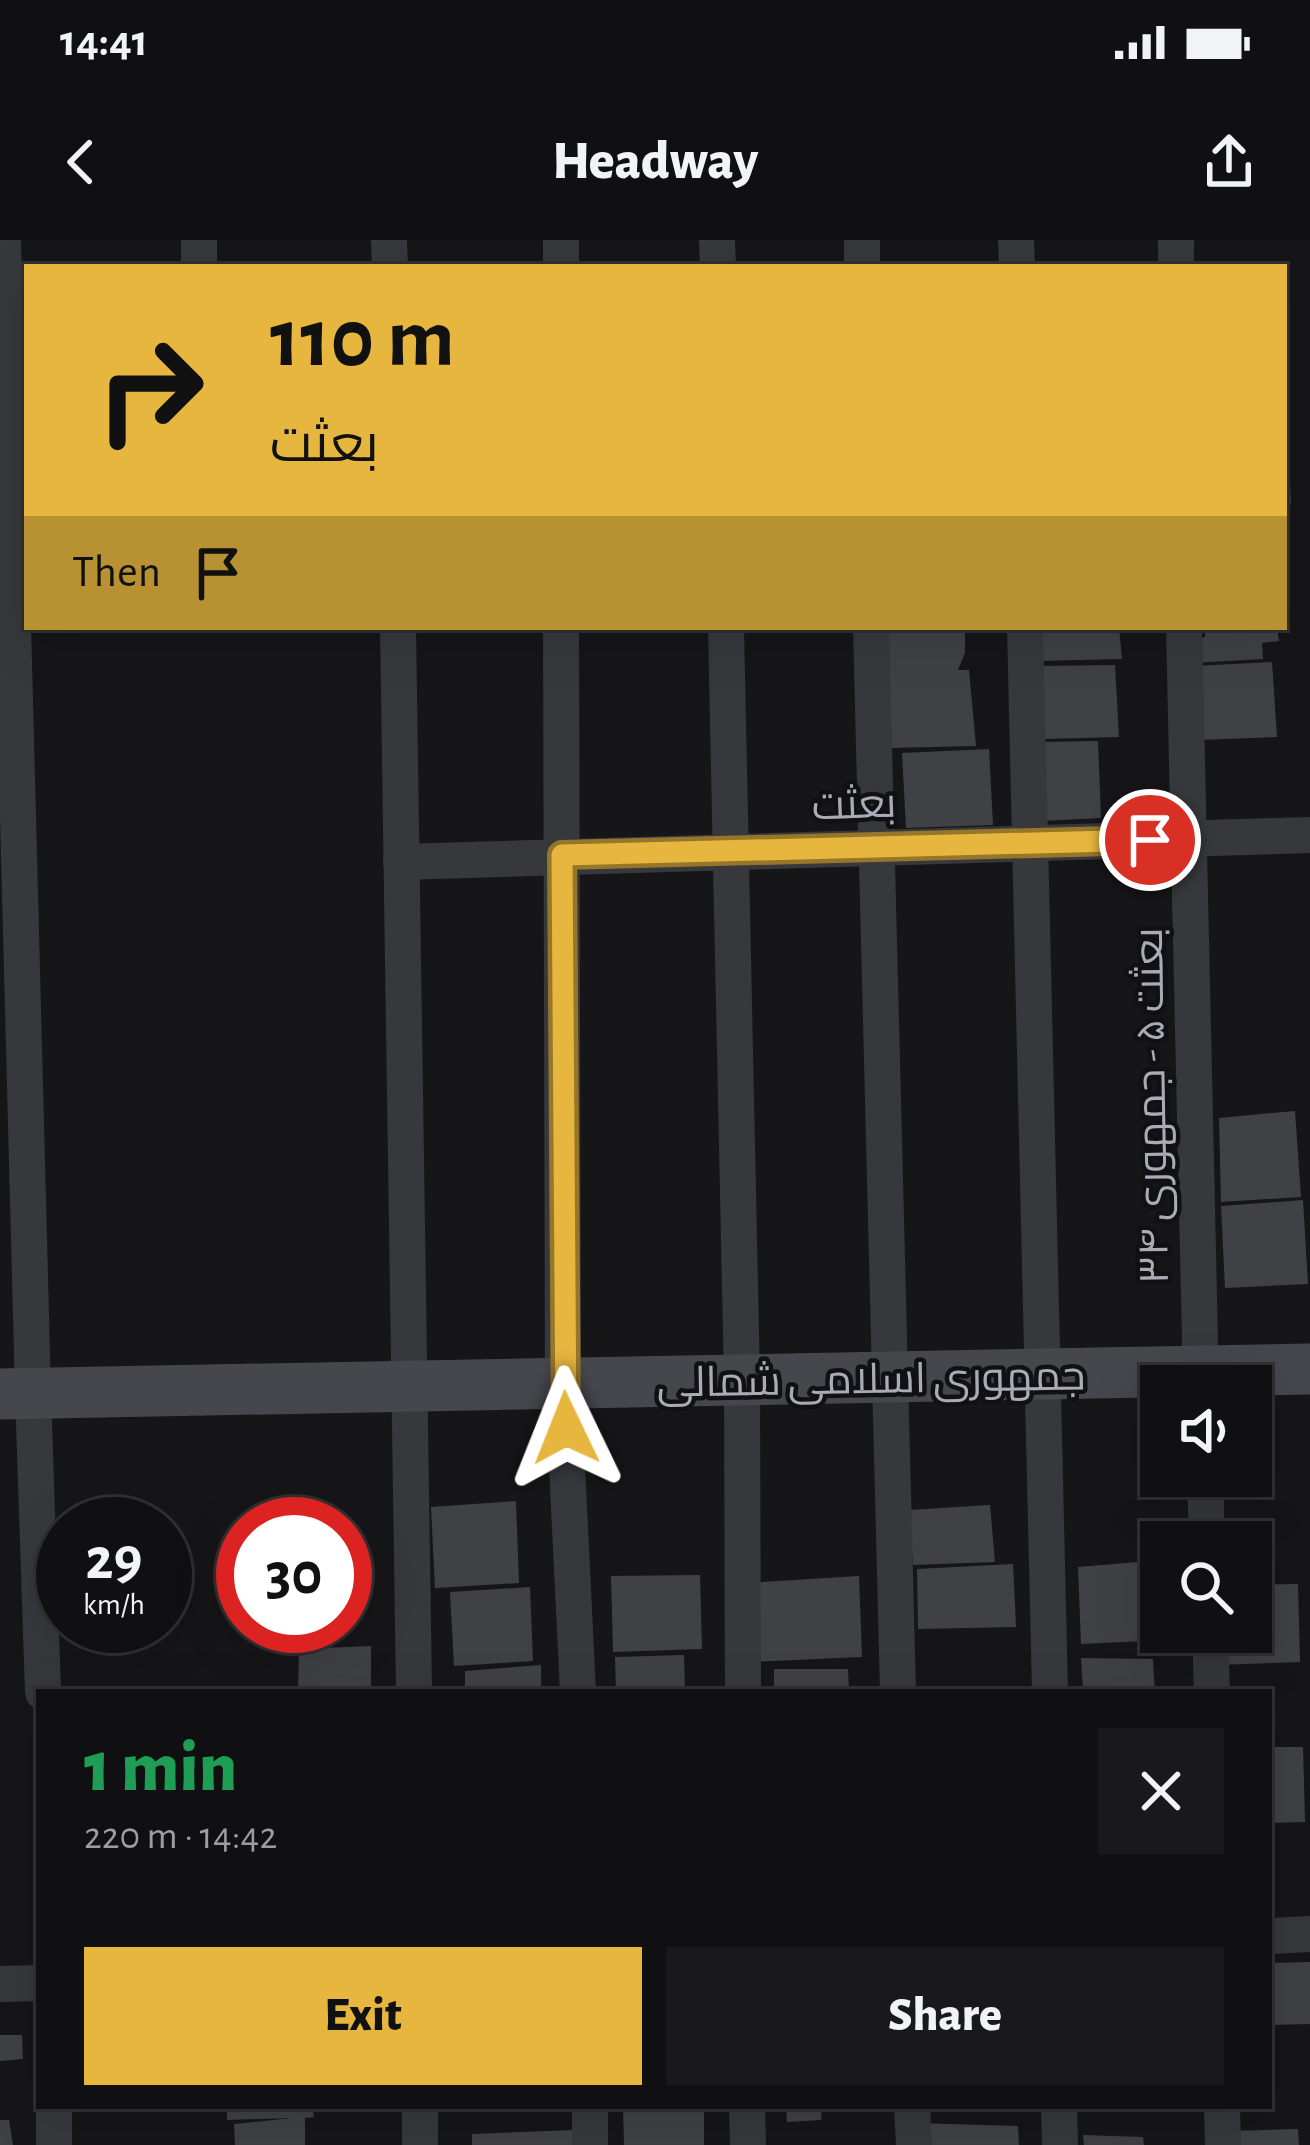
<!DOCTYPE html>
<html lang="en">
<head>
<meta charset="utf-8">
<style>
	body { margin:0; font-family:"Alegreya Sans",Cairo,sans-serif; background:#19191b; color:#f1f3f6; height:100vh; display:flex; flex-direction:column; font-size:45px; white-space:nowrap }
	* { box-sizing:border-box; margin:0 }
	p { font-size:39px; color:#9c9d9f }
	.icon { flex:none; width:66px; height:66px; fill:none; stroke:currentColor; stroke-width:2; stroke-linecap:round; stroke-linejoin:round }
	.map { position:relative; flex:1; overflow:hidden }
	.sheet { position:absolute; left:36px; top:1449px; width:1236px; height:420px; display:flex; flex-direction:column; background:#101012; border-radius:0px; box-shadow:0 12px 48px #0002,0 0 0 3px #303032 }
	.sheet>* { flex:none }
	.top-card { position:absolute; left:24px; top:24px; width:1263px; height:366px; border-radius:0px; box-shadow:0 12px 48px #0002,0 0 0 3px #303032; background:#e6b63f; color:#111; overflow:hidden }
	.fabs { position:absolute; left:1140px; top:1125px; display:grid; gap:24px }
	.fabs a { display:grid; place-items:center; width:132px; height:132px; border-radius:0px; background:#101012; box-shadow:0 12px 48px #0002,0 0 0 3px #303032; font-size:60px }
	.speed { position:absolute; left:36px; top:1257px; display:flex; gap:24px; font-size:60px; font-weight:700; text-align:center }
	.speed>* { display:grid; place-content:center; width:156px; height:156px; border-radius:50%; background:#101012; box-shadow:0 12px 48px #0002,0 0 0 3px #303032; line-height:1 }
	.speed small { font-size:30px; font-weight:400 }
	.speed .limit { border:18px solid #d22; background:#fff; color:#111 }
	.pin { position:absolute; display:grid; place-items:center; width:102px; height:102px; color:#fff; margin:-51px; border:6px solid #fff; border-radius:50%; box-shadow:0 3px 12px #0007 }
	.me { position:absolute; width:132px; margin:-66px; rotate:358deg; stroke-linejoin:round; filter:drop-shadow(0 0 9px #0008) }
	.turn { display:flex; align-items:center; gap:42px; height:252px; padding:0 48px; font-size:54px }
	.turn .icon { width:156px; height:156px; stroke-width:2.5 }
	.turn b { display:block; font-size:84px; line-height:102px }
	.then { display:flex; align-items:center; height:114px; padding:0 48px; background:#0003; gap:24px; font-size:45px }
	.round { display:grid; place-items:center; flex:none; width:126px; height:126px; border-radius:0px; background:#19191b }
	.head { display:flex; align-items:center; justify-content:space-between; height:204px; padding:0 48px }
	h1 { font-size:72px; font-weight:800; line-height:90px; color:#1e9e55 }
	.action { display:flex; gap:24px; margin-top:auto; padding:24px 48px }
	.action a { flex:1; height:138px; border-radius:0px; background:#e6b63f; color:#111; font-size:48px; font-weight:800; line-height:138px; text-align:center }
	.action a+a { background:#19191b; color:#f1f3f6 }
	.status { display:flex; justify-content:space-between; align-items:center; height:84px; padding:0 60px; background:#101012; direction:ltr }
	.status svg { height:33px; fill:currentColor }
	header { display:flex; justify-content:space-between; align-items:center; height:156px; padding:0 48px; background:#101012; font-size:54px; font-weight:800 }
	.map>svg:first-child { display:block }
	.building { fill:#404144 }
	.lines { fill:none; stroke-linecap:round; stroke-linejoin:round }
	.street { stroke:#37383c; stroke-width:36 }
	.secondary { stroke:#45474c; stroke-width:51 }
	.route-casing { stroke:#967629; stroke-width:30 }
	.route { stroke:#e6b63f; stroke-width:21 }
	.labels { text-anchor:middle; stroke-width:9; stroke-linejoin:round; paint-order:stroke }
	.street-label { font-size:42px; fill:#a9acb7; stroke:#111113 }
</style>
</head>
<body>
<div class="status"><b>14:41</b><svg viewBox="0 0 49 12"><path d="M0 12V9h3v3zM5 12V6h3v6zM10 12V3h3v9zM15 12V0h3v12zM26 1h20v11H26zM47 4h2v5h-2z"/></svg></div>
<header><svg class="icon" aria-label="back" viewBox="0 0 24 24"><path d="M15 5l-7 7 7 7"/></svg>Headway<svg class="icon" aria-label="share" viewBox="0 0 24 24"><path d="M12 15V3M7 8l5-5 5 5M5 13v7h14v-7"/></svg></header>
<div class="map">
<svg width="1310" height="1905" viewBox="0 0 1310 1905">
	<rect width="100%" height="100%" fill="#161618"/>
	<g class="building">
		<polygon points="1284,196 1288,196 1291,265 1284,265"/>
		<polygon points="888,387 965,387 965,413 958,430 969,430 976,506 887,508"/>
		<polygon points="1037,387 1119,387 1122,419 1037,421"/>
		<polygon points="1205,387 1277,387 1279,401 1262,403 1263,419 1192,423 1192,399 1205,397"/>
		<polygon points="1272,422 1277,497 1198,500 1194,426"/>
		<polygon points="1115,425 1119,497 1043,499 1042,426"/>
		<polygon points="1098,501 1101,578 1042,581 1038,502"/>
		<polygon points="989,509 993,585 906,588 902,513"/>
		<polygon points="1295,871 1301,957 1221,962 1219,878"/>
		<polygon points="1303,960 1308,1044 1225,1048 1221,966"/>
		<polygon points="516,1261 519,1343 435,1348 431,1267"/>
		<polygon points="990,1265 995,1322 913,1325 909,1270"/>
		<polygon points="243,1298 243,1347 229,1348 228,1299"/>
		<polygon points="1161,1320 1161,1392 1165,1392 1165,1400 1081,1404 1078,1327"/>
		<polygon points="1013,1324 1016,1387 918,1389 917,1329"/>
		<polygon points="700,1335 702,1409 613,1412 611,1336"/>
		<polygon points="859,1336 862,1417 748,1422 748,1343"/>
		<polygon points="1298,1344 1300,1422 1218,1425 1217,1392 1251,1392 1251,1345"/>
		<polygon points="530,1347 533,1421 454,1426 450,1352"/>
		<polygon points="371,1406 371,1452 298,1452 299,1409"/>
		<polygon points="684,1415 685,1452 616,1452 615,1417"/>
		<polygon points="1081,1418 1153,1419 1155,1452 1083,1452"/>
		<polygon points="541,1425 541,1452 465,1452 465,1431"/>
		<polygon points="774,1429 848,1429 849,1452 774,1452"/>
		<polygon points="1269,1507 1303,1507 1305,1582 1269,1583"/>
		<polygon points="1310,1722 1310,1784 1269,1785 1269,1723"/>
		<polygon points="0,1795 22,1795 23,1819 0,1821"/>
		<polygon points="227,1866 312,1866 314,1877 305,1878 305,1905 235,1905 234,1884 292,1878 227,1880"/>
		<polygon points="623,1866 704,1866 704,1905 624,1905"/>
		<polygon points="786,1866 822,1866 821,1880 787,1882"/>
		<polygon points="0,1880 9,1880 13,1905 0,1905"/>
		<polygon points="915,1883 1018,1886 1019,1905 917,1905"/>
		<polygon points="1298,1889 1299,1905 1231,1905 1231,1891"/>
		<polygon points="573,1890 574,1905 472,1905 472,1894"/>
		<polygon points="1083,1895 1143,1897 1144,1905 1084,1905"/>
	</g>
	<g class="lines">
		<g class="street">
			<polyline points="3,0 33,1153 43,1452"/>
			<polyline points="199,0 199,27"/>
			<polyline points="389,0 390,27"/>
			<polyline points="561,0 561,27"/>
			<polyline points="717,0 718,27"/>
			<polyline points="862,0 862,27"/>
			<polyline points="1016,0 1017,27"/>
			<polyline points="1176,0 1176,27"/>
			<polyline points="398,387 414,1452"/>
			<polyline points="561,387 563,1144 578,1452"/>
			<polyline points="726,387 742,1141 743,1452"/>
			<polyline points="871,387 898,1452"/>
			<polyline points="1025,387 1050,1452"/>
			<polyline points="1184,387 1201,1146"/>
			<polyline points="401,622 1310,595"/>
			<polyline points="1205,1236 1207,1302"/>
			<polyline points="1210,1392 1212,1452"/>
			<polyline points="1269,1696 1310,1694"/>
			<polyline points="0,1744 39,1743"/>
			<polyline points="54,1866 54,1905"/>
			<polyline points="420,1866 420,1905"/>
			<polyline points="747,1866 748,1905"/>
			<polyline points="912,1866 914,1905"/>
			<polyline points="1059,1866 1060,1905"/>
			<polyline points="1222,1866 1223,1905"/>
			<polyline points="590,1905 590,1866"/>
		</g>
		<polyline class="secondary" points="0,1154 1310,1129"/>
	</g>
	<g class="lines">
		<g class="route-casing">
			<polyline id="route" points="566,1188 562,615 1150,600"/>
		</g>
		<use href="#route" class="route"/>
	</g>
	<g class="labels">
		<g class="street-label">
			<text transform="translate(854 563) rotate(-2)" y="15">بعثت</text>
			<text transform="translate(1150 866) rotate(-91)" y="15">بعثت ۵ - جمهوری ۳۴</text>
			<text transform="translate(871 1138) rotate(-1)" y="15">جمهوری اسلامی شمالی</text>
		</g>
	</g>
</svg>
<div class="fabs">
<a><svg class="icon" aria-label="sound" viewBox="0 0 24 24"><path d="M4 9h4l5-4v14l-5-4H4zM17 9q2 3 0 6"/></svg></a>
<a><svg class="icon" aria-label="search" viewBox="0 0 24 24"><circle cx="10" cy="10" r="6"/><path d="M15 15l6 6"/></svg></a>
</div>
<div class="speed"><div>29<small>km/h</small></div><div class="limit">30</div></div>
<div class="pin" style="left:1150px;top:600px;background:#d93025"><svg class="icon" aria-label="arrive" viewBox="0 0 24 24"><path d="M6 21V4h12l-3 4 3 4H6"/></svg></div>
<svg class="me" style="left:566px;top:1188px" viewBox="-20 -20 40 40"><path d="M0-17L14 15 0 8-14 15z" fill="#e6b63f" stroke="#fff" stroke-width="4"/></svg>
<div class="top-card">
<div class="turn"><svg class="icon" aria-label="right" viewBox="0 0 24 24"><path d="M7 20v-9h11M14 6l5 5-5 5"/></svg><div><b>110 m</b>بعثت</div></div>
<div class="then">Then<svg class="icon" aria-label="arrive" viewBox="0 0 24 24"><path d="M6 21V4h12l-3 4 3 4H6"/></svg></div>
</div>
<section class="sheet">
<div class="head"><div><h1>1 min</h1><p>220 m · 14:42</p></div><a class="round"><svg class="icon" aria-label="close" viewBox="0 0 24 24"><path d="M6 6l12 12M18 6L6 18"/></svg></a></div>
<div class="action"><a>Exit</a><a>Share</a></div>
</section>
</div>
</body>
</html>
